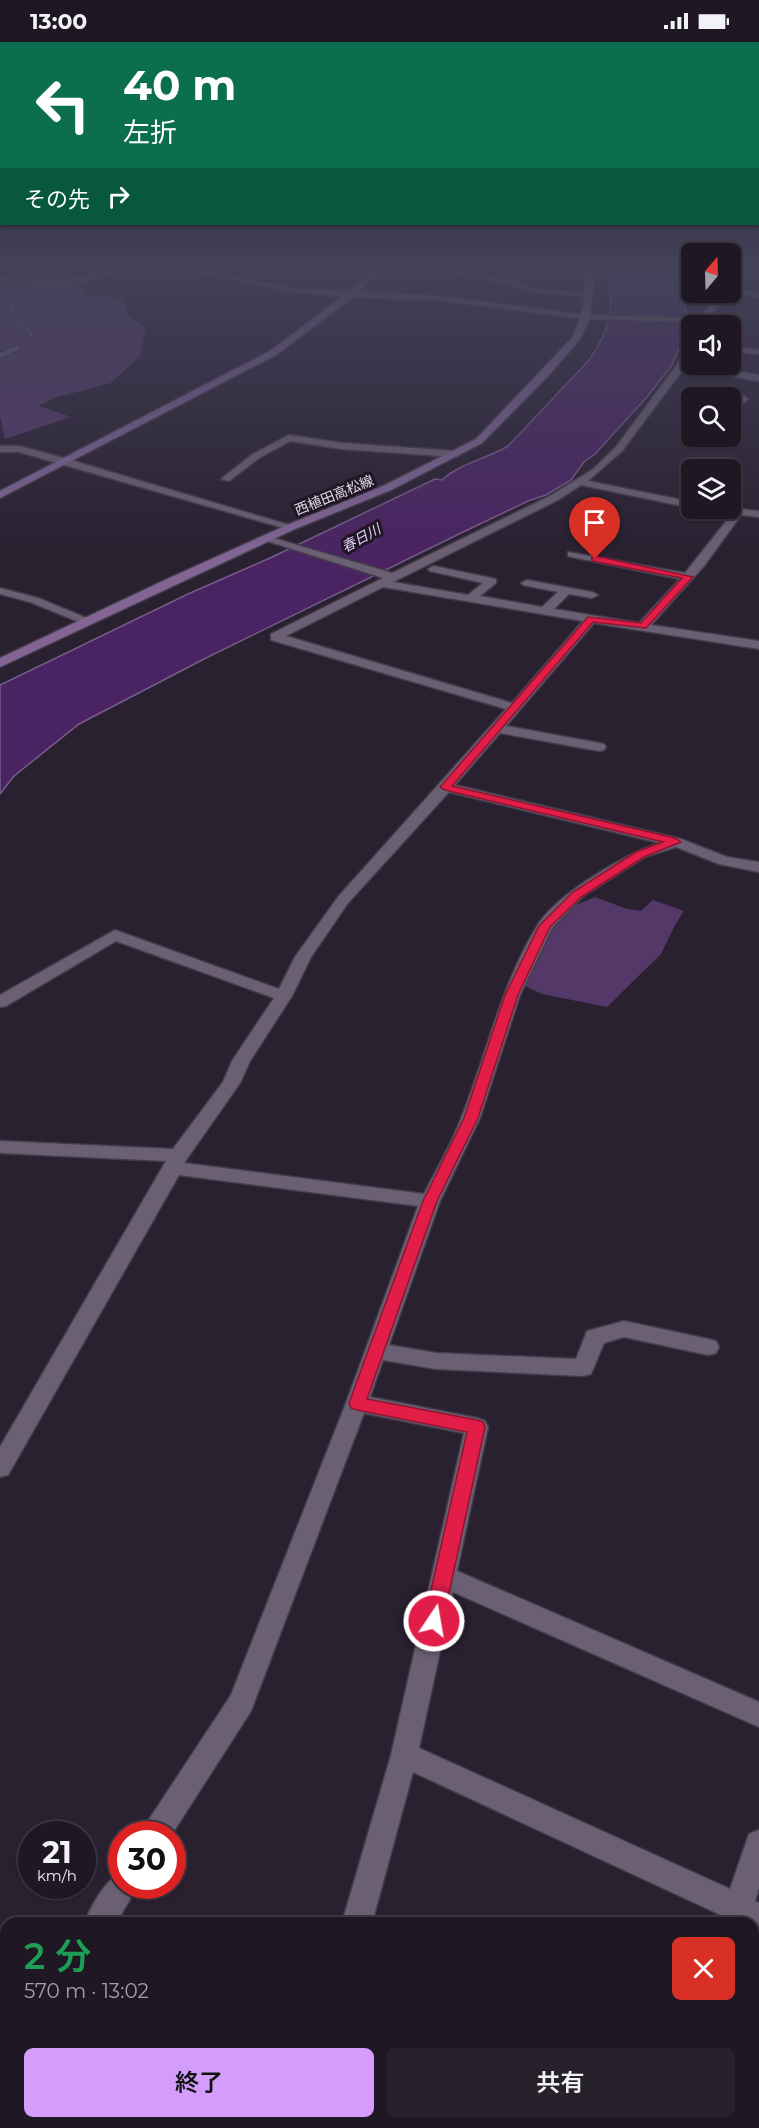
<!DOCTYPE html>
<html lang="ja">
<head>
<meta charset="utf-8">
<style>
	body { margin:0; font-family:Montserrat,"Noto Sans JP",sans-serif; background:#27212c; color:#f1f3f6; height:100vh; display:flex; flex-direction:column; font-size:22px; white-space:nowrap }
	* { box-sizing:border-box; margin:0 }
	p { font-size:20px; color:#a1a0a6 }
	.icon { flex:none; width:33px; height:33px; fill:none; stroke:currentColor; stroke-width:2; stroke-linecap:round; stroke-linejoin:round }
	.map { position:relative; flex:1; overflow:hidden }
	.side { position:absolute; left:0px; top:1875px; width:759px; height:212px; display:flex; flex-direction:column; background:#1f1824; border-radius:18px 18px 0 0; box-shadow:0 2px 4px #0004,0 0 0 2px #3c3741 }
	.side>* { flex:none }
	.banner { position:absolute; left:0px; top:0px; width:759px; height:183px; box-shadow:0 2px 4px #0004,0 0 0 2px #3c3741; background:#0b6e4f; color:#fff; overflow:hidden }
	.needle { width:39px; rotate:19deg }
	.tools { position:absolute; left:681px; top:201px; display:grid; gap:12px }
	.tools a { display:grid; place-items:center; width:60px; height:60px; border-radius:9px; background:#1f1824; box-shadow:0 2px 4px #0004,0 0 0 2px #3c3741; font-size:30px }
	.speed { position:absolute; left:18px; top:1779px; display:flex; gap:12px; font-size:30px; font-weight:700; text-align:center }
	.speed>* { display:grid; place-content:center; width:78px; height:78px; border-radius:50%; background:#1f1824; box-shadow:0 2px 4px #0004,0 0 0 2px #3c3741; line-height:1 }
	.speed small { font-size:15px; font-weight:400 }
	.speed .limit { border:9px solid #d22; background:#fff; color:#111 }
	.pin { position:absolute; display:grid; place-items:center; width:51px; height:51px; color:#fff; margin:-62px -26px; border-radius:50% 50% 50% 0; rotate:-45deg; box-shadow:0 0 6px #0007 }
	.pin .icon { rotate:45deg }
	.me { position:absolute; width:66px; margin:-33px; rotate:12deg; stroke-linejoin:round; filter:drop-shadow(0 0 4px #0008) }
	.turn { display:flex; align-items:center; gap:21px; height:126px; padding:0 24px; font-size:27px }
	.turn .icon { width:78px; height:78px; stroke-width:2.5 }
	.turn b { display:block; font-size:42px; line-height:51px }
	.then { display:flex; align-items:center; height:57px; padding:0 24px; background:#0003; gap:12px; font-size:22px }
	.round { display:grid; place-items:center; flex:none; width:63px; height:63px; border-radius:9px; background:#27212c }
	.head { display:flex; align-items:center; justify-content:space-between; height:102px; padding:0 24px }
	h1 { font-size:36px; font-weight:600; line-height:45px; color:#1e9e55 }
	.primary-button { display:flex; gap:12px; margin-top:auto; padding:12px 24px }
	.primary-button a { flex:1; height:69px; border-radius:9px; background:#d49cfb; color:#111; font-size:24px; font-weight:600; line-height:69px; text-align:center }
	.primary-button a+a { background:#27212c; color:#f1f3f6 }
	.status { display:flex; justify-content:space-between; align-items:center; height:42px; padding:0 30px; background:#1f1824; direction:ltr }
	.status svg { height:16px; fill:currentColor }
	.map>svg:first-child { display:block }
	.green { fill:#543868 }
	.water { fill:#4a2462; stroke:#785b8a; stroke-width:1.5 }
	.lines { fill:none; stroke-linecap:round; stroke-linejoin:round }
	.service-casing { stroke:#443c4a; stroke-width:3 }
	.minor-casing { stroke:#443c4a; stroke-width:3 }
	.secondary-casing { stroke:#443c4a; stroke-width:3 }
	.path { stroke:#8b8491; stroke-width:1.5; stroke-dasharray:1.5 2; stroke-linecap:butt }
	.service { fill:#6b6073; fill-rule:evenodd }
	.minor { fill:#6b6073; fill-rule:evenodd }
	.secondary { fill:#826595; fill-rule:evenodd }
	.route { fill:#e11d48; stroke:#92132f; stroke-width:1.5 }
	.labels { text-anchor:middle; stroke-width:6; stroke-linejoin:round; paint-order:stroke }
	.far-street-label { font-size:14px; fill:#e2dce7; stroke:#201626 }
	.far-water-label { font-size:14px; font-style:italic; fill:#e6d1f7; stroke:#201626 }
</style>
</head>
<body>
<div class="status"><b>13:00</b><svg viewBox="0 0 49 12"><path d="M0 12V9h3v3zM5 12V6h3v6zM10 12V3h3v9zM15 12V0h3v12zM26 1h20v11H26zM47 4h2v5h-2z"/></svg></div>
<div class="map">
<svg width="759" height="2086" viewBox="0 0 759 2086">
	<rect width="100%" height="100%" fill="#292030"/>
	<g class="green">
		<path d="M0 234C28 243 52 247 81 242L86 251 123 258 129 274 146 286 140 314 111 341 54 356 39 364 71 375 5 397 0 374Z"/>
		<polygon points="595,855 627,867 641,869 653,858 684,869 675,883 661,912 607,965 542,952 525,944 551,887 571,865"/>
	</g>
	<path class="water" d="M606 223H674L684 256 686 274 684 291 679 307 671 324 647 355 595 412 584 420 571 438 546 453 528 459 459 492 206 616 79 682 14 734 0 752V643L188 552 270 516 435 437 442 438C460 421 487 417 508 404L590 317C613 283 614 263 606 223Z"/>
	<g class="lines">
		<g class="service-casing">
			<polygon id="service" points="18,304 20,307 0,316 0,311"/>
		</g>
		<g class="minor-casing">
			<g id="minor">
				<path d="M119 223H129C93 246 41 247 0 239V235C43 243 78 238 119 223Z"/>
				<polygon points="163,223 178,223 292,246 437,254 586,273 701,276 719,250 730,250 730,242 739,235 759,228 759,233 745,239 733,247 759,251 759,255 727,251 707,279 706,284 698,284 699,280 586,277 437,258 350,255 292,250"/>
				<polygon points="406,223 423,223 503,237 515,226 549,227 552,231 517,230 510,238 532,246 592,253 588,255 531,250 504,241"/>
				<polygon points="730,304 759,308 759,312 730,309"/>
				<path d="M689 307H692V315L687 321 759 333V339L684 326 622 409 588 439 692 460V466L581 443 558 458 393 540 468 553 483 541 430 529 428 527 434 524 496 537V541L480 554 542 565 558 550 523 543 521 541 527 538 592 550 598 553 592 556 569 552 554 567 639 581 680 537 572 515 568 514V510L685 531 732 472 703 466H730L759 469V475L741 473 704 524 651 583 759 599V607L594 581 506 684 599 701 604 702 606 705 604 708 599 709 500 691 455 743 681 797 727 815 759 820V830L719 822 676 805 645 815 582 855 552 886 520 953 480 1076 440 1159 389 1303 436 1311 576 1317 587 1289 624 1279 708 1297 716 1299 719 1305 716 1311 708 1313 624 1295 604 1301 591 1332 583 1334 436 1327 383 1318 370 1355 477 1376 485 1379 488 1385 457 1529 759 1660V1685L453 1550 419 1706 730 1847 749 1792 759 1788V1846L755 1859 759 1861V1891L753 1888V1881H738L413 1730 372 1881H342L391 1713 464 1391 364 1371 251 1669 172 1792H142L146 1782 231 1653 346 1361 418 1164 179 1133 8 1433 0 1435V1405L166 1119 0 1111V1099L173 1107 223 1040 232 1019 274 956 116 899 6 964 0 965V953L115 888 279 947 295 915 338 855 506 667 271 598V592L383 536 261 497 262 495H270L392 531 550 454 592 428 616 405ZM383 545 583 579 512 661 286 594ZM449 750 660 801C625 812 557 852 537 884 501 943 487 1011 462 1074 452 1101 437 1126 424 1152L184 1121 240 1041 250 1019 292 954 311 915 348 861Z"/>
				<polygon points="698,345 744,354 748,357 744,360 695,350 694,348"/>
				<polygon points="289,393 342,401 456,409 461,412 456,415 342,407 290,399 259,416 229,439 221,437 253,412"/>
				<polygon points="0,404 19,404 67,417 296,485 287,487 19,410 0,410"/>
				<polygon points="0,546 38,556 94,579 88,583 84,582 30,560 0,552"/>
				<path d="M122 1831V1844H138L116 1881H84C91 1865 105 1837 122 1831Z"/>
				<polygon points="6,2010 6,2048 0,2051 0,2013"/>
				<polygon points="259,2080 291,2080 289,2086 257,2086"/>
				<polygon points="609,2080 649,2080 651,2086 612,2086"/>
			</g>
		</g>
		<g class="secondary-casing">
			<g id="secondary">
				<polygon points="380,223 387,223 353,255 276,313 0,456 0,449 270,309 347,251"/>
				<path d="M582 223H589L594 239 589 278 580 297 549 333 482 401 391 448 295 487 0 625V616L167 537 287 483 383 444 476 397 572 296C583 273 589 248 582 223Z"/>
			</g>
		</g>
		<polyline class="path" points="13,260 10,264 13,272 32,292 30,296"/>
		<use href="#service" class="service"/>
		<use href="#minor" class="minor"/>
		<use href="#secondary" class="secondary"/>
	</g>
	<linearGradient id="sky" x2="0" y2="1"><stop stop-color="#17121a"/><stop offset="0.43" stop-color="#434259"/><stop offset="1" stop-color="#434259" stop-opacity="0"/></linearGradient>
	<rect width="759" height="515" fill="url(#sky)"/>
	<polygon class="route" points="595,514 693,535 646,586 593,580 452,744 675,796 681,800 644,815 581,855 550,885 518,953 478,1076 437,1159 367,1357 477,1378 483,1380 485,1385 443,1579 440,1585 434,1587 427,1585 424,1579 467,1390 357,1368 351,1366 349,1361 423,1159 464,1076 505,953 539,884 573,850 636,810 663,800 445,748 440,745 588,575 641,581 682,536 592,519 592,515"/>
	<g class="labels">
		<g class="far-street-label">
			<text transform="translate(334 453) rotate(-22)" y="5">西植田高松線</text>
		</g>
		<g class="far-water-label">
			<text transform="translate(361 496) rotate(-29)" y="5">春日川</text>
		</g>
	</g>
</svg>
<div class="tools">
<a><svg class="needle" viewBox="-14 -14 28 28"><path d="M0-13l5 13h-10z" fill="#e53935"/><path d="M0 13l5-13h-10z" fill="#a1a0a6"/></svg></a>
<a><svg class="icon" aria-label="sound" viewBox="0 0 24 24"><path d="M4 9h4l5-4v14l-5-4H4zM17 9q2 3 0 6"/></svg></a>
<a><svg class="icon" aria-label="search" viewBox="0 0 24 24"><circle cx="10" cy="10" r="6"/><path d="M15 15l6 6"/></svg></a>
<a><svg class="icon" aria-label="layers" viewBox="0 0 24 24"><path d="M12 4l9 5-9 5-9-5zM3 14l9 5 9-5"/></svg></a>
</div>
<div class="speed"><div>21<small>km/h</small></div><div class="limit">30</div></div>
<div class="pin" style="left:595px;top:517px;background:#d93025"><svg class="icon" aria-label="arrive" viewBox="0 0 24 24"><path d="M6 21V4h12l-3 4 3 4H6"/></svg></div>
<svg class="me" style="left:434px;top:1579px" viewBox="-20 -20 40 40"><circle r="17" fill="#e11d48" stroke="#fff" stroke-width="3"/><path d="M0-11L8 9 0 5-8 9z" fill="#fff"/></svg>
<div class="banner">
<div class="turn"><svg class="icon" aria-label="left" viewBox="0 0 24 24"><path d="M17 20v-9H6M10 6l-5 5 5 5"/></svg><div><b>40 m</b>左折</div></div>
<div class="then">その先<svg class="icon" aria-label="right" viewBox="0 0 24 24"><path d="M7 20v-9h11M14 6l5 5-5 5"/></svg></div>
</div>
<section class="side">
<div class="head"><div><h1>2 分</h1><p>570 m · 13:02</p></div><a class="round" style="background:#d93025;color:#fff"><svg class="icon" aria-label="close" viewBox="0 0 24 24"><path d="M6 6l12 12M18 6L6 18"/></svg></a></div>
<div class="primary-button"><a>終了</a><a>共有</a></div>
</section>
</div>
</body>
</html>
